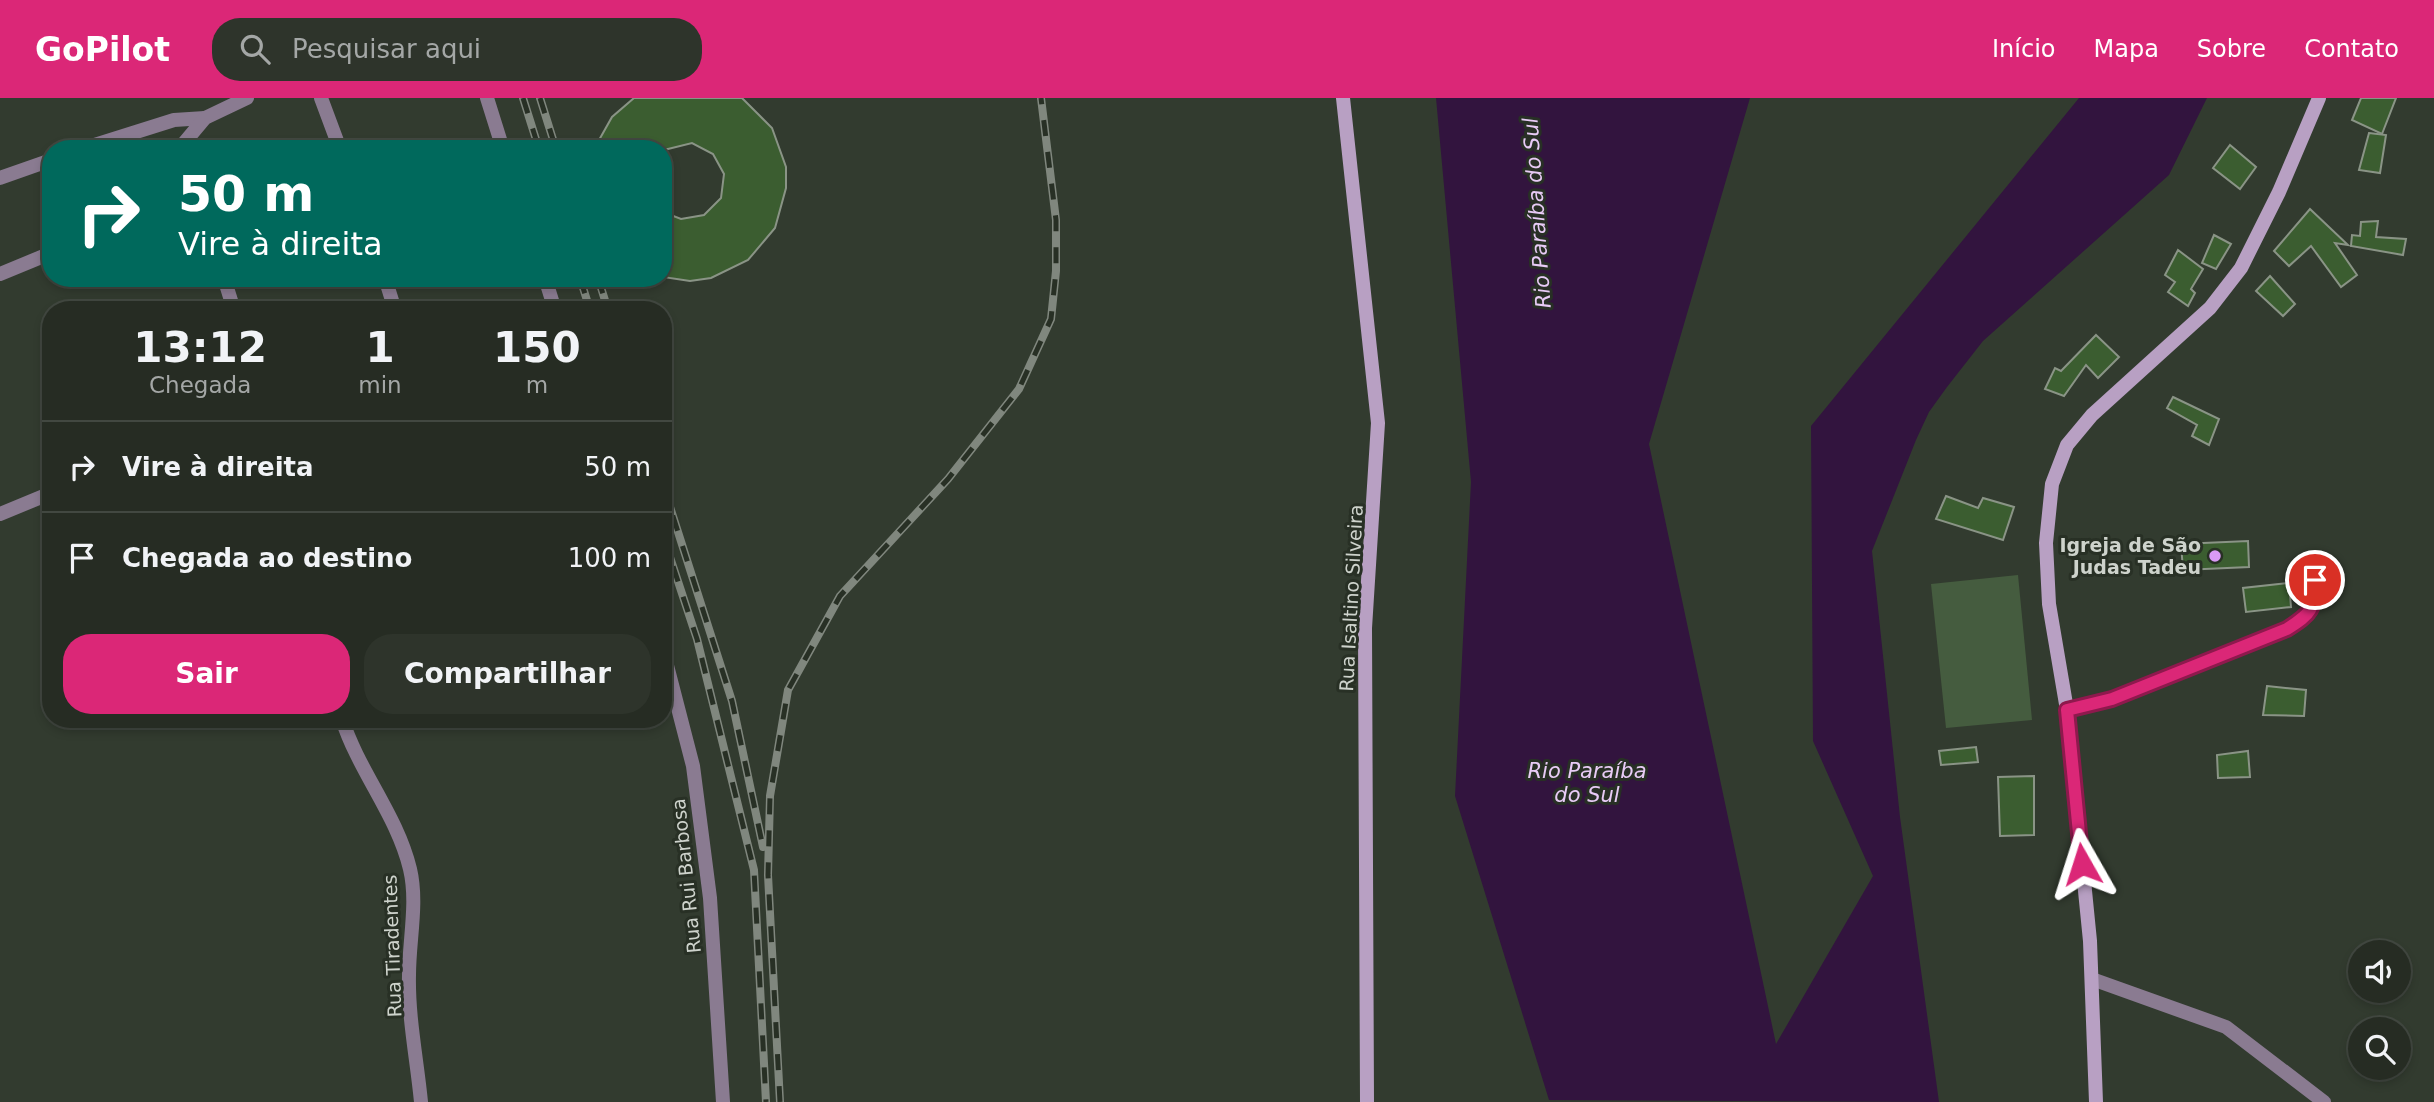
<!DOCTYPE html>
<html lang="pt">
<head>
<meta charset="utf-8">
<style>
	body { margin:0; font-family:"DejaVu Sans",sans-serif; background:#2e342b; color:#f1f3f6; height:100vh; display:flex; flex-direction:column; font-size:26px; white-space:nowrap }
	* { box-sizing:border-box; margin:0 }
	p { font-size:23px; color:#a4a7a6 }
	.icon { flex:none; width:38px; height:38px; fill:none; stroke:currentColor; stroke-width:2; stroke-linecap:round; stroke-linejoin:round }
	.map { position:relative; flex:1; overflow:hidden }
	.details { position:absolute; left:42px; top:203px; width:630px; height:427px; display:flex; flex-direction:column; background:#262c23; border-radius:28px; box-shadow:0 4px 10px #0003,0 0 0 2px #424841 }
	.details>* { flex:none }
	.top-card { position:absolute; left:42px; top:42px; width:630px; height:147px; border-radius:28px; box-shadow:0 4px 10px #0003,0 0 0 2px #424841; background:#00695c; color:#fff; overflow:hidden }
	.tools { position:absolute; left:2348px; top:842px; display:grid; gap:14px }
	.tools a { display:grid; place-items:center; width:63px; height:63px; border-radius:50%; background:#262c23; box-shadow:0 4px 10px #0003,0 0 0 2px #424841; font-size:35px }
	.pin { position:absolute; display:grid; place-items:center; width:60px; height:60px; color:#fff; margin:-30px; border:4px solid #fff; border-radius:50%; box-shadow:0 2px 7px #0007 }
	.me { position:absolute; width:77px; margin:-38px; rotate:354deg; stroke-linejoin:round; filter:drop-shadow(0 0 5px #0008) }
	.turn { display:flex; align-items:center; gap:24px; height:147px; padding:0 21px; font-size:32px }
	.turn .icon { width:91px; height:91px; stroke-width:2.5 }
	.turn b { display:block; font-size:49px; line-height:60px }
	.eta { display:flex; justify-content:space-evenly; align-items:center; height:119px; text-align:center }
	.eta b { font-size:42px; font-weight:700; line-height:49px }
	.cta { display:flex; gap:14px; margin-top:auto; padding:14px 21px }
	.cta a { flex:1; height:80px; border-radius:28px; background:#db2777; color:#fff; font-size:28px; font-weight:700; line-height:80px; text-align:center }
	.cta a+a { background:#2e342b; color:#f1f3f6 }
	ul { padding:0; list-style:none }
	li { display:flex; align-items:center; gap:21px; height:91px; padding:0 21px; border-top:2px solid #424841 }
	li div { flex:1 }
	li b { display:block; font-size:26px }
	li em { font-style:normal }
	header { display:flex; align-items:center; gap:42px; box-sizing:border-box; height:98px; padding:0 35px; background:#db2777; color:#fff }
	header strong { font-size:33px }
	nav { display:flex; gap:38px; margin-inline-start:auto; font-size:24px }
	.search { width:490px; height:63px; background:#2e342b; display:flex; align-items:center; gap:18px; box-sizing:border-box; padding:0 24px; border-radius:28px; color:#a4a7a6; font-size:26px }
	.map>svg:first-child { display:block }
	.green { fill:#455c3f }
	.water { fill:#32143e }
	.building { fill:#3b5d30; stroke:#8a9486; stroke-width:2 }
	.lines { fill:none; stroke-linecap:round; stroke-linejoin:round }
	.lane { stroke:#8a7b91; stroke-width:8 }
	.street { stroke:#8a7b91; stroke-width:14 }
	.secondary { stroke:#b8a0c3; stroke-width:14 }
	.rail-casing { stroke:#80877e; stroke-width:8 }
	.rail { stroke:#283025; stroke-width:5; stroke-dasharray:16; stroke-linecap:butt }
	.route-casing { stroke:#8e194d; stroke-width:18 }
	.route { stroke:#db2777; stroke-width:12 }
	.poi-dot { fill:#da9af6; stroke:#283025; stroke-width:2.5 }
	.labels { text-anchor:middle; stroke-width:6; stroke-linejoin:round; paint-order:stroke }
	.poi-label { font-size:19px; font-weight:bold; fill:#ced3cc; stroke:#283025; text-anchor:end }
	.street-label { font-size:19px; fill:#ced3cc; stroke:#283025 }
	.water-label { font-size:21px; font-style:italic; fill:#e8cbf6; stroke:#283025 }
</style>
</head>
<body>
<header>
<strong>GoPilot</strong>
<div class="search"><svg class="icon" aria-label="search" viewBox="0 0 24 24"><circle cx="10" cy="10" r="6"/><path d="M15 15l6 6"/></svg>Pesquisar aqui</div>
<nav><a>Início</a><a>Mapa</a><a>Sobre</a><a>Contato</a></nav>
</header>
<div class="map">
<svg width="2434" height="1004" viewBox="0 0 2434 1004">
	<rect width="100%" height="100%" fill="#323b2f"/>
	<polygon class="green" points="2018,477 2032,622 1946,630 1931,486"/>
	<polygon class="water" points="1436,0 1750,0 1649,346 1776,946 1873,778 1813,643 1811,328 2079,0 2207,0 2169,77 1983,243 1947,289 1929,314 1916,342 1872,453 1900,719 1939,1004 1549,1002 1455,698 1471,384"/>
	<g class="building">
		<polygon points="634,0 742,0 772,30 786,69 786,90 775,130 748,162 711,180 690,183 663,179 663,114 681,121 704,117 721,100 724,76 713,56 692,45 668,51 594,51 612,19"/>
		<polygon points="2361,0 2396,0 2382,36 2352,22"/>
		<polygon points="2369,35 2386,37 2380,75 2359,72"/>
		<polygon points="2230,47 2256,69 2240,91 2213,70"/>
		<polygon points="2310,111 2348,147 2335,145 2357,177 2341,189 2311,148 2289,168 2274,153"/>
		<polygon points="2378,123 2376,139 2406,141 2403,157 2351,148 2352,137 2360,138 2361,124"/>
		<polygon points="2214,137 2231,146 2216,171 2202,165"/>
		<polygon points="2178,152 2203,171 2191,191 2195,195 2188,208 2168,194 2175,184 2165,177"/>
		<polygon points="2270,178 2295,206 2283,218 2256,193"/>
		<polygon points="2096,237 2119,259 2098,280 2086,267 2064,298 2045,291 2055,270 2061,273"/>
		<polygon points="2173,299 2219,321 2209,347 2192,338 2197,327 2167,310"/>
		<polygon points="1946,398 1978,410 1983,400 2014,409 2003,442 1936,421"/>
		<polygon points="2248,443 2249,469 2183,472 2181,446"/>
		<polygon points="2289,485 2291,509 2246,514 2243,490"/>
		<polygon points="2267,588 2306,592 2304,618 2263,617"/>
		<polygon points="1976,649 1978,664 1941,667 1939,653"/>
		<polygon points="2248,653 2250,679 2218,680 2217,657"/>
		<polygon points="2034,678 2034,737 2000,738 1998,679"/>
	</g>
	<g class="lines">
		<path class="lane" d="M2067 612 2112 601 2287 531C2312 515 2315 512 2315 483"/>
		<g class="street">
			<polyline points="321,0 340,51"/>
			<polyline points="487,0 503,51"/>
			<polyline points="82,51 174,22 205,20"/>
			<polyline points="179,51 205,20 247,0"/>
			<polyline points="0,80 51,62"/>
			<polyline points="0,176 51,155"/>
			<polyline points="224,180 234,212"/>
			<polyline points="385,180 395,212"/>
			<polyline points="545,180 555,212"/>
			<polyline points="0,416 51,395"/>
			<polyline points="663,552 693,668 710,800 723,1004"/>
			<path d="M342 621C359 674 397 717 410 771 418 805 409 842 409 877 408 919 417 962 421 1004"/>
			<polyline points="2092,881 2226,929 2324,1004"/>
		</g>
		<g class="secondary">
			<polyline points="1343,0 1378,325 1365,530 1367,1004"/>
			<polyline points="2096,1004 2090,843 2067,612 2049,506 2046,445 2052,386 2067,347 2092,317 2210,210 2241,170 2279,94 2319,0"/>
		</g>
		<g class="rail-casing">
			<g id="rail">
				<polyline points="523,0 539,51"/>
				<polyline points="540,0 556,51"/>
				<polyline points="580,180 590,212"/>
				<polyline points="598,180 608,212"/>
				<polyline points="663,387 732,603 763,749"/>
				<polyline points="663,438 697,541 754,772 766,1004"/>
				<polyline points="780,1004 768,777 770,698 788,592 840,498 948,381 1019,291 1051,221 1056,173 1056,122 1041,0"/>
			</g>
		</g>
		<use href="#rail" class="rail"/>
	</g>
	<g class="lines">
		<g class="route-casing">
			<path id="route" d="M2082 766 2067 612 2112 601 2287 531C2312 515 2314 512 2315 482"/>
		</g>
		<use href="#route" class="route"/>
	</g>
	<circle class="poi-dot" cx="2215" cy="458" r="7"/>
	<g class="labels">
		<g class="poi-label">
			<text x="2201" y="454">Igreja de São<tspan x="2201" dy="22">Judas Tadeu</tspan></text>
		</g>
		<g class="street-label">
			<text transform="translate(1351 500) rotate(-87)" y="7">Rua Isaltino Silveira</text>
			<text transform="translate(686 778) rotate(-96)" y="7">Rua Rui Barbosa</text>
			<text transform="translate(392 848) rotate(-92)" y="7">Rua Tiradentes</text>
		</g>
		<g class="water-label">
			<text transform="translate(1537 115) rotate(-94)" y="7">Rio Paraíba do Sul</text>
			<text x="1587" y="680">Rio Paraíba<tspan x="1587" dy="24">do Sul</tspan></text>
		</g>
	</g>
</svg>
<div class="tools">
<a><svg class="icon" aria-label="sound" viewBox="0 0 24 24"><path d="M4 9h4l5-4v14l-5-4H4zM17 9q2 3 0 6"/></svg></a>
<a><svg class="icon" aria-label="search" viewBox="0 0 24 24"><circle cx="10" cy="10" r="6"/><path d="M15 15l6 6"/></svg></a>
</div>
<div class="pin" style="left:2315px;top:482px;background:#d93025"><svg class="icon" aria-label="arrive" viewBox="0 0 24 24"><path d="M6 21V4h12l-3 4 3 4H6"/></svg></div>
<svg class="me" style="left:2082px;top:766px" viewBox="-20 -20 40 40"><path d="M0-17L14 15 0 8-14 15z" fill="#db2777" stroke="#fff" stroke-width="4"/></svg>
<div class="top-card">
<div class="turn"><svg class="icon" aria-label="right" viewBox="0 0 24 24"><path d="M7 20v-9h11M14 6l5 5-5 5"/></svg><div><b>50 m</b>Vire à direita</div></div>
</div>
<section class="details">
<div class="eta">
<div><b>13:12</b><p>Chegada</p></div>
<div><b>1</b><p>min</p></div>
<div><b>150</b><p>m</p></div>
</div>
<ul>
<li><svg class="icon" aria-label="right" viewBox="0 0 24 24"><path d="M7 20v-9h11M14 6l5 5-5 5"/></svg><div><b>Vire à direita</b></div><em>50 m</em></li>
<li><svg class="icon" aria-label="arrive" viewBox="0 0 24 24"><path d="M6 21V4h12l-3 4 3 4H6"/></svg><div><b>Chegada ao destino</b></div><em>100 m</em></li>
</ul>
<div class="cta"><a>Sair</a><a>Compartilhar</a></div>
</section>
</div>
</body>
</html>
